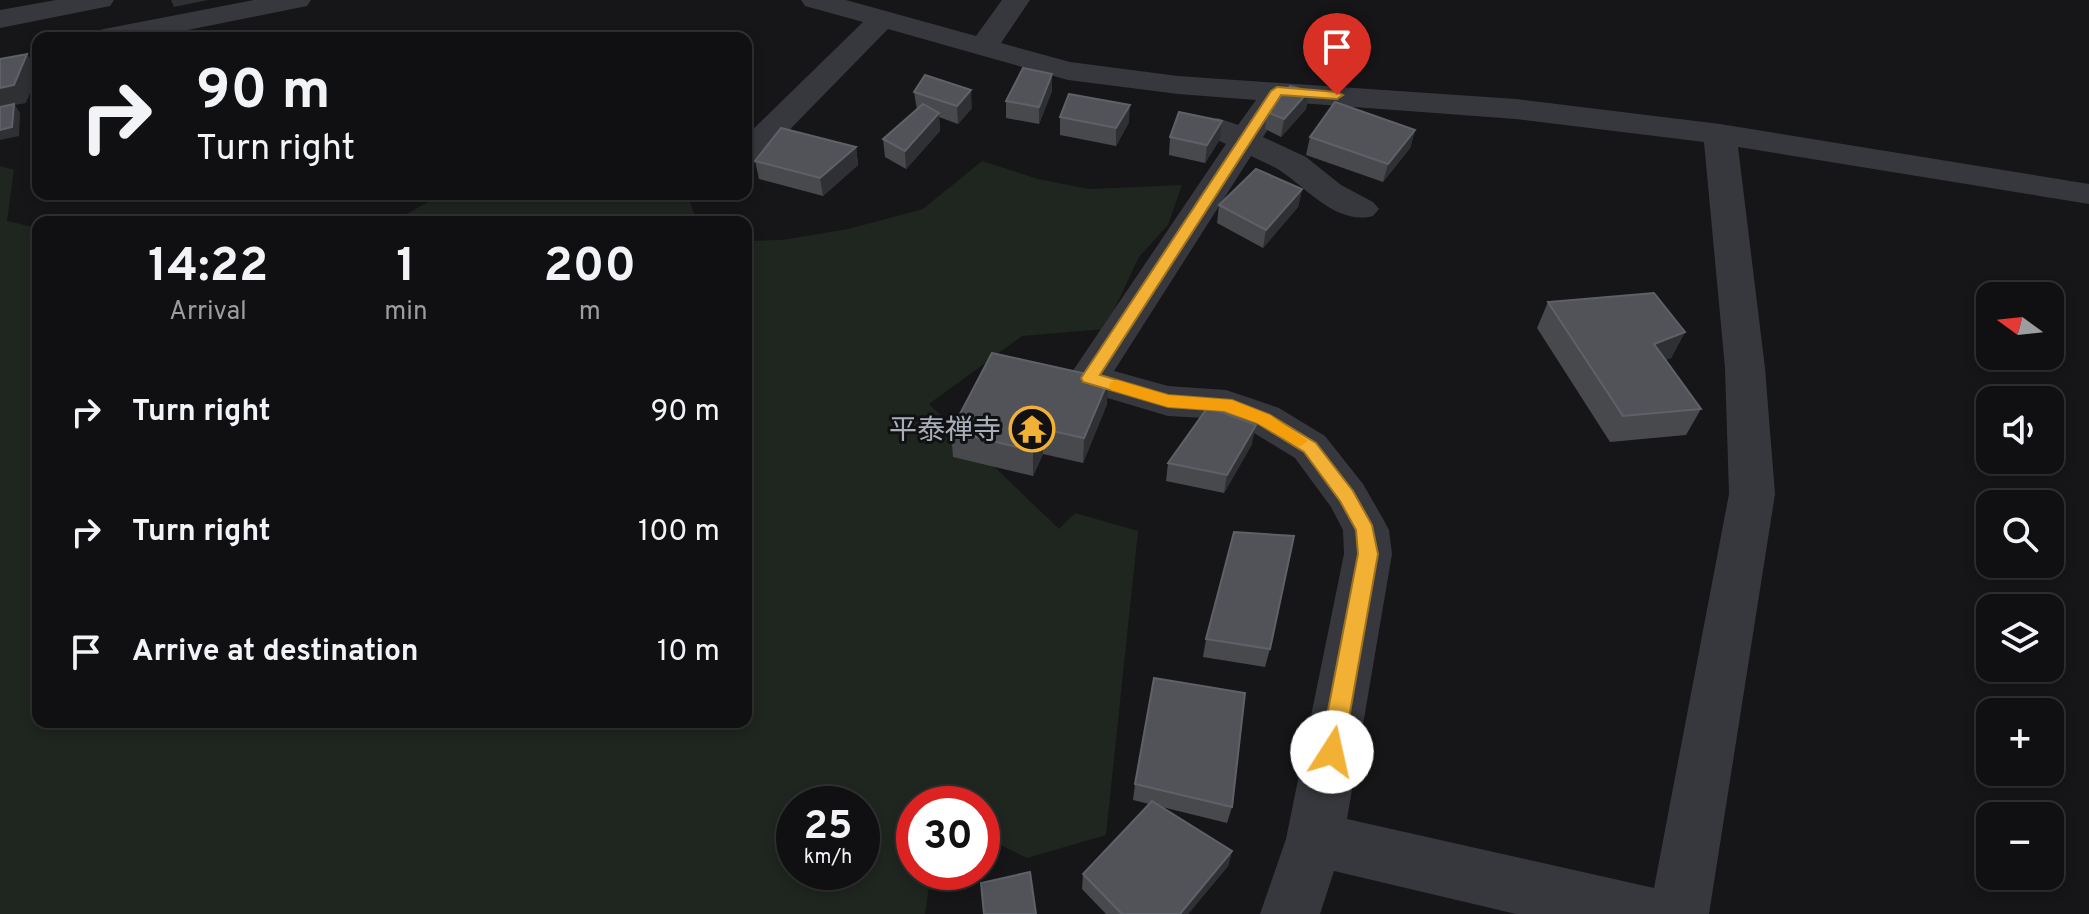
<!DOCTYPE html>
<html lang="en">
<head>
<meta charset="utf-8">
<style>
	body { margin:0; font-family:Overpass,"Noto Sans JP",sans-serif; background:#1e1e20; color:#f1f3f6; height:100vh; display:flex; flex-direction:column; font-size:30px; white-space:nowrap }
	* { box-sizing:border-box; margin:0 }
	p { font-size:26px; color:#9c9d9f }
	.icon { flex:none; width:44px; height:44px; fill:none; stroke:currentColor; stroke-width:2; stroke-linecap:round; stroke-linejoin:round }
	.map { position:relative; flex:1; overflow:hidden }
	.drawer { position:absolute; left:32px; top:216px; width:720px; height:512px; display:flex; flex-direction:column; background:#101012; border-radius:16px; box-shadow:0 4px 12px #0003,0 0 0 2px #303032 }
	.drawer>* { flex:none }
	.banner { position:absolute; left:32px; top:32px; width:720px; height:168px; border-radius:16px; box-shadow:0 4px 12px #0003,0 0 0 2px #303032; background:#101012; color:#f1f3f6; overflow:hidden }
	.needle { width:52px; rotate:285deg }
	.controls { position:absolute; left:1976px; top:282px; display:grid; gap:16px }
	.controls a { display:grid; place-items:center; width:88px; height:88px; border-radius:16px; background:#101012; box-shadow:0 4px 12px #0003,0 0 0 2px #303032; font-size:40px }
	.speed { position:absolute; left:776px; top:786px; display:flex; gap:16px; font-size:40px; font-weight:700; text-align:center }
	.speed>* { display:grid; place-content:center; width:104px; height:104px; border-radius:50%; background:#101012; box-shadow:0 4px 12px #0003,0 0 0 2px #303032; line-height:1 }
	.speed small { font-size:20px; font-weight:400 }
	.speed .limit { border:12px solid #d22; background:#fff; color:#111 }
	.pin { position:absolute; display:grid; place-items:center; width:68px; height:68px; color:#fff; margin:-82px -34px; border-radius:50% 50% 50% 0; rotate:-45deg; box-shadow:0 0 8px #0007 }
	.pin .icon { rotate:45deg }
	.me { position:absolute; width:88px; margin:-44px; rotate:10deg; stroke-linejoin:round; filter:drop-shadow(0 0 6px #0008) }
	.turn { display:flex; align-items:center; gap:28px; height:168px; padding:0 32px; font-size:36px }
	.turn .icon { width:104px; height:104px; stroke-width:2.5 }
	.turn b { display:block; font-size:56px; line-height:68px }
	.eta { display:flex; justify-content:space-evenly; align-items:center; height:136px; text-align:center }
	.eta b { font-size:48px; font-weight:700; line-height:56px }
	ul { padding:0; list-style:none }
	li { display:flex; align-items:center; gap:24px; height:120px; padding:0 32px }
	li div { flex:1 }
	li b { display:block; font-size:30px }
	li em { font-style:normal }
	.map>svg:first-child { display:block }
	.green { fill:#1e261f; fill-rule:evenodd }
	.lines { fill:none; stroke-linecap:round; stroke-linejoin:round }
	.minor { fill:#37383d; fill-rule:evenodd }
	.wall { fill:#47494d }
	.shaded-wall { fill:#2f3033 }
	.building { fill:#525359; stroke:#5f6168; stroke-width:2 }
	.route { fill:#f2b134; stroke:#9d7322; stroke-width:2 }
	.slow { fill:#f59e0b }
	.labels { text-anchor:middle; stroke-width:6; stroke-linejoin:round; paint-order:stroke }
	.poi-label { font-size:28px; fill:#a8adb8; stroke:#111113; text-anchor:end }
</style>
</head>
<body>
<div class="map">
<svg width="2089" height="914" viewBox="0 0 2089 914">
	<rect width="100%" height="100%" fill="#161618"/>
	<g class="green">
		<path d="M982 161 1038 179 1089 189 1182 185 1168 225 1139 257 1105 329 1022 336 929 404 1059 529 1075 513 1138 531 1106 835 1027 858 982 836V804H914V872H931L925 914H0V166L14 170 7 221 38 228V722H746V241L782 240 848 229 923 209ZM794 804H862V872H794Z"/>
		<polygon points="443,194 687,194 697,222 392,222"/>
	</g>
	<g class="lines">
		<g class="minor">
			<polygon points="56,0 114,0 110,6 0,28 0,10"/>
			<polygon points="254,0 311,0 307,6 297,8 148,38 89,38 94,32 104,29"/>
			<path d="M801 0H846L976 36 1002 0H1030L1001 43 1070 62 1178 76 1516 99 1720 124 2089 184V204L1738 147 1765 368 1775 494 1709 914H1516L1334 871 1320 914H1260L1286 839 1344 554 1343 530 1331 507 1295 458 1249 430 1222 419 1168 416 1074 388 1068 378 1226 144 1207 135 1202 128 1207 121 1218 118 1238 125 1256 100 1178 94 1068 80 888 29 758 162 746 165V136L863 22 805 6ZM1286 102 1516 119 1704 142 1725 368 1729 494 1654 888 1347 819 1392 554 1389 530 1382 517 1363 484 1325 436 1279 408 1241 395 1226 390 1168 386 1114 371 1251 156C1262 162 1275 166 1285 174 1310 192 1339 225 1373 216L1379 209 1373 202 1341 185 1306 157 1263 137Z"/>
		</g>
	</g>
	<g class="wall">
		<polygon points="1052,91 1039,124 1006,118 1006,101"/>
		<polygon points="1309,91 1306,109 1281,137 1265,129 1267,112"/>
		<polygon points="914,92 972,108 958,124 939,117 940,131 906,169 885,157 883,139 917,110"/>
		<polygon points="1060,117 1129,122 1116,146 1060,135"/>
		<polygon points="1415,130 1410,148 1383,182 1306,155 1310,137"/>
		<polygon points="1170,137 1220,139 1205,163 1169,155"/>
		<polygon points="856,147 858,165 823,196 759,179 755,161"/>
		<polygon points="1302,189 1298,207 1263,248 1217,223 1219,205"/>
		<polygon points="1548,302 1685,332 1671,358 1665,360 1701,409 1686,435 1610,442 1537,328"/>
		<polygon points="1107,404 1083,463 1043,454 1033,476 953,457 951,431"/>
		<polygon points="1252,444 1224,493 1166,481 1168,463"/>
		<polygon points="1206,639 1270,649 1265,667 1203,657"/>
		<polygon points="1135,784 1232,807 1227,823 1162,807 1232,851 1228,866 1188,914 1106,914 1082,889 1083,874 1149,804 1133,800"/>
	</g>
	<g class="shaded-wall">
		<polygon points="171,0 208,0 174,7"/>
		<polygon points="27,54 38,70 38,74 26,103 15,105 20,113 19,136 0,140 0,88"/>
		<polygon points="1052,74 1052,91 1039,124 1039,107"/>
		<polygon points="971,90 972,108 958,124 957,106"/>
		<polygon points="1309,91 1306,109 1281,137 1284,119"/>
		<polygon points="1130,105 1129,122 1116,146 1116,128"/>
		<polygon points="939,113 940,131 906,169 905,151"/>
		<polygon points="1222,121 1220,139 1205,163 1207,145"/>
		<polygon points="1415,130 1410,148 1383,182 1388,164"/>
		<polygon points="856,147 858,165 823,196 820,178"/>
		<polygon points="1302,189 1298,207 1263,248 1266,230"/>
		<polygon points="1685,332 1671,358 1641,370 1654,344"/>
		<polygon points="1109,379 1107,404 1083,463 1084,438"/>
		<polygon points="1256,425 1252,444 1224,493 1227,475"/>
		<polygon points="1043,429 1043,454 1033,476 1033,451"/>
		<polygon points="1232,851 1228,866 1188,914 1180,914"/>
	</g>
	<g class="building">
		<polygon points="27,54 14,85 0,88 0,59"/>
		<polygon points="1023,68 1052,74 1039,107 1006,101"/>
		<polygon points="925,75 971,90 957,106 914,92"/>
		<polygon points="1290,86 1309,91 1284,119 1267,112"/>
		<polygon points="1069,94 1130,105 1116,128 1060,117"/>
		<polygon points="1335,102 1415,130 1388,164 1310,137"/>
		<polygon points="14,104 12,127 0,130 0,107"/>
		<polygon points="923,104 939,113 905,151 883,139"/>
		<polygon points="1179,112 1222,121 1207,145 1170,137"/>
		<polygon points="781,128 856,147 820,178 755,161"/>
		<polygon points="1256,169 1302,189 1266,230 1219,205"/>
		<polygon points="1654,293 1685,332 1654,344 1701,409 1623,416 1548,302"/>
		<polygon points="992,353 1109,379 1084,438 1043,429 1033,451 951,431"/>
		<polygon points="1208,407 1256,425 1227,475 1168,463"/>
		<polygon points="1234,532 1294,536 1270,649 1206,639"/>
		<polygon points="1154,678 1245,693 1232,807 1135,784"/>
		<polygon points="1152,801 1232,851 1180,914 1122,914 1083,874"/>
		<polygon points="1030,872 1036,914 984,914 981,883"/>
	</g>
	<polygon class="route" points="1277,87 1337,92 1343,95 1337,99 1281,95 1100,375 1168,395 1232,400 1270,415 1316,443 1353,491 1372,525 1378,554 1343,752 1340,759 1332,762 1324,759 1320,752 1358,554 1356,530 1340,501 1304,452 1257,423 1224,411 1168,407 1083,382 1081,378 1271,91"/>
	<polygon class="slow" points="1117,380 1168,395 1232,400 1270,415 1308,441 1299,447 1257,423 1224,411 1168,407 1111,390 1109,386 1111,382"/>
	<defs>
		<g id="temple-ring" transform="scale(2.3)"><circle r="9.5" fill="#111113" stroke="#f2b134" stroke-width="1.5"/><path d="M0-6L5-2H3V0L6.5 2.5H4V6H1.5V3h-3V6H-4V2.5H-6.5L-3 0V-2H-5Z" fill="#f2b134"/></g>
	</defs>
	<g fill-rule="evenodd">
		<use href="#temple-ring" x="1032" y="429"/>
	</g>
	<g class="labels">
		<g class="poi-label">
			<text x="1001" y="439">平泰禅寺</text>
		</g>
	</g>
</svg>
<div class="controls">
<a><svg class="needle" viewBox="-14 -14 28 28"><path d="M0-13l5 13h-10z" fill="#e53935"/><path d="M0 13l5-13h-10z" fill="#9c9d9f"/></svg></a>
<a><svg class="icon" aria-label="sound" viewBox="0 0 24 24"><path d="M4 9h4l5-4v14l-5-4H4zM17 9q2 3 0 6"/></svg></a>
<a><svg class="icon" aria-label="search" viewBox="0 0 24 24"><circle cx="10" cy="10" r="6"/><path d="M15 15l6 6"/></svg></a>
<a><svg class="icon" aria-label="layers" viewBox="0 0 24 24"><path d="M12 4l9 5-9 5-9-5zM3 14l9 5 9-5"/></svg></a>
<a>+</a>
<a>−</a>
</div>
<div class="speed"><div>25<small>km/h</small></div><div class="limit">30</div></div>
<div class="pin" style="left:1337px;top:95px;background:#d93025"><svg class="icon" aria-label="arrive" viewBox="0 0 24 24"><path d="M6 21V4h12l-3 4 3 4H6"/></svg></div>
<svg class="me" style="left:1332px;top:752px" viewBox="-20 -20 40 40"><circle r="19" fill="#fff"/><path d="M0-13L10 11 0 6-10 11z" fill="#f2b134"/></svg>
<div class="banner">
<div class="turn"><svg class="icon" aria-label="right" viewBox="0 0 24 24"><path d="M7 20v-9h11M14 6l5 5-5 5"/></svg><div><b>90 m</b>Turn right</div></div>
</div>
<section class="drawer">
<div class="eta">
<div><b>14:22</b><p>Arrival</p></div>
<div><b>1</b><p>min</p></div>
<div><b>200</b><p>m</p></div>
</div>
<ul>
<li><svg class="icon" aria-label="right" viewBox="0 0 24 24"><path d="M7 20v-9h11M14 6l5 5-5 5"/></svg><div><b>Turn right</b></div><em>90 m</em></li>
<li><svg class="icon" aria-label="right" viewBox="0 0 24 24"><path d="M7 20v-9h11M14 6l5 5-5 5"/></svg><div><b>Turn right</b></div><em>100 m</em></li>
<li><svg class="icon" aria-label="arrive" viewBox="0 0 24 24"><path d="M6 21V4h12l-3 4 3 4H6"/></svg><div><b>Arrive at destination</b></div><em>10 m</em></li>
</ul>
</section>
</div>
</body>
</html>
